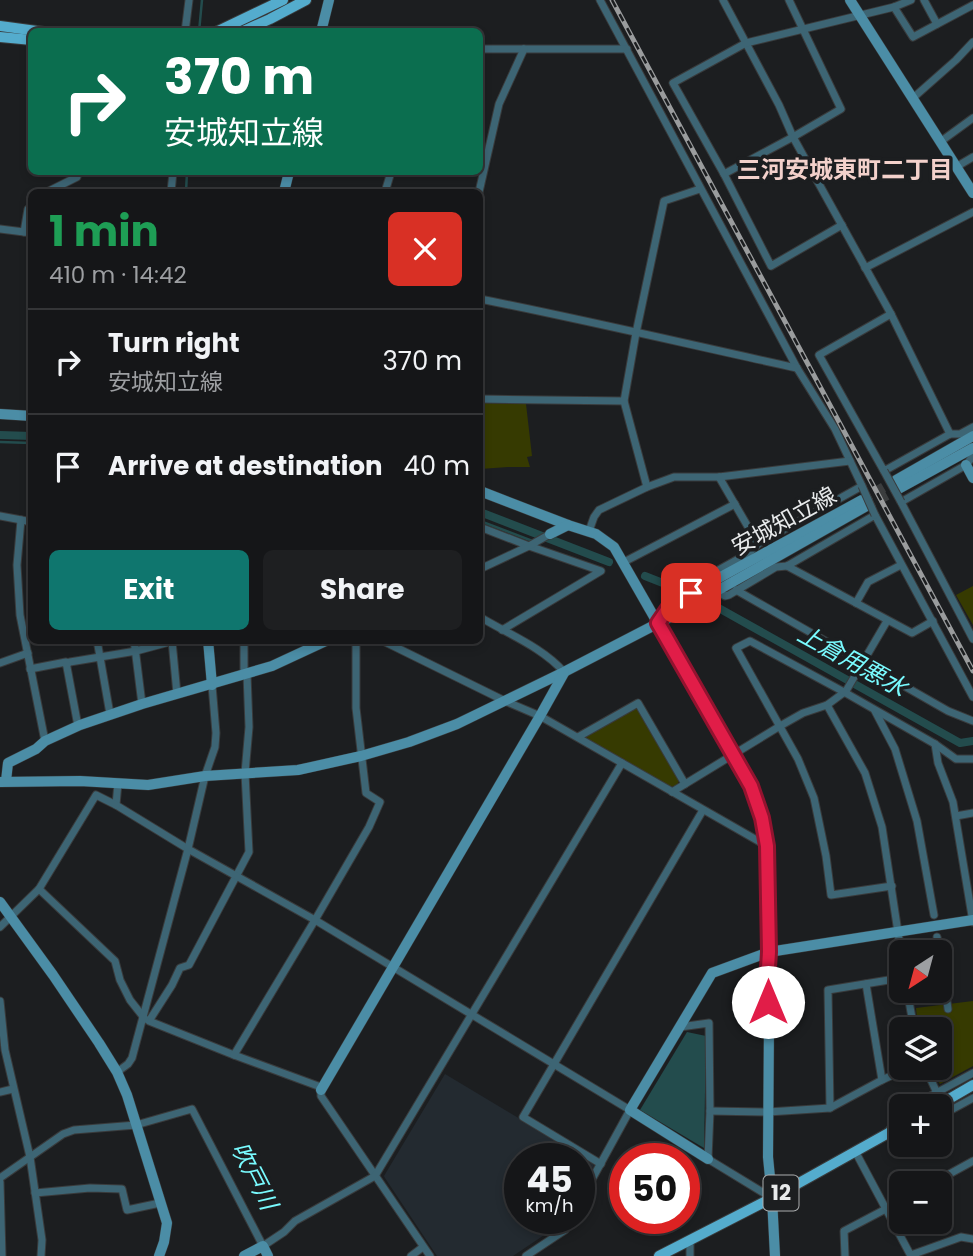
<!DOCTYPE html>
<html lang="en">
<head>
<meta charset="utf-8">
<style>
	body { margin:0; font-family:Poppins,"Noto Sans JP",sans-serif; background:#1e1f21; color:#f1f3f6; height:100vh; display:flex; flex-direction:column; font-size:26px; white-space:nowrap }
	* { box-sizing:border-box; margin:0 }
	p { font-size:23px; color:#9d9fa2 }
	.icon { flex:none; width:38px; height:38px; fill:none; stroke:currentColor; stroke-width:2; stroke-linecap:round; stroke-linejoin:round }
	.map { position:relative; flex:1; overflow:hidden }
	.panel { position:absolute; left:28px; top:189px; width:455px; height:455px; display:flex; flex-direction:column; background:#151618; border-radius:10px; box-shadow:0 4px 10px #0003,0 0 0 2px #343537 }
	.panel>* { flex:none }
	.top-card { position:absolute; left:28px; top:28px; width:455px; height:147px; border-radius:10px; box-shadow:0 4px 10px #0003,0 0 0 2px #343537; background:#0b6e4f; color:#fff; overflow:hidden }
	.needle { width:46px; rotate:216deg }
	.tools { position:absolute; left:889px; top:940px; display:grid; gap:14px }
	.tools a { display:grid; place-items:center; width:63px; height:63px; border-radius:10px; background:#151618; box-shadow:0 4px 10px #0003,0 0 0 2px #343537; font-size:35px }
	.speed { position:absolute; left:504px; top:1143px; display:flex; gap:14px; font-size:35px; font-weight:700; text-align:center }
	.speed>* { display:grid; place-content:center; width:91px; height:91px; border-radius:50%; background:#151618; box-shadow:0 4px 10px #0003,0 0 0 2px #343537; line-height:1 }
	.speed small { font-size:18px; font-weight:400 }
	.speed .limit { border:10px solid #d22; background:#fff; color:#111 }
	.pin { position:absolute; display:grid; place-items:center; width:60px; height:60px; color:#fff; margin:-30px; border-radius:14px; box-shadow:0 4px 10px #0006 }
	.me { position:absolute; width:77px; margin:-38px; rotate:0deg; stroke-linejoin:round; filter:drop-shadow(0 0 5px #0008) }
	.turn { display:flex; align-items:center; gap:24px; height:147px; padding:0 21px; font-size:32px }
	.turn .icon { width:91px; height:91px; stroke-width:2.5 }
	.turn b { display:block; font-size:49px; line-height:60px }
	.round { display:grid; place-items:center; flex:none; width:74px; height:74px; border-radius:10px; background:#1e1f21 }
	.summary { display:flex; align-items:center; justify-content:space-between; height:119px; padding:0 21px }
	h1 { font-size:42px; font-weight:700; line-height:52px; color:#1e9e55 }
	.primary-button { display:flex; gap:14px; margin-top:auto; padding:14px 21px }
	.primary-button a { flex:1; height:80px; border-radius:10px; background:#0f766e; color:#fff; font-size:28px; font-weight:700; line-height:80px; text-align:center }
	.primary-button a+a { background:#1e1f21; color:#f1f3f6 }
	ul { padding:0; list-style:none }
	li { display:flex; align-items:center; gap:21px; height:105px; padding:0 21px; border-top:2px solid #343537 }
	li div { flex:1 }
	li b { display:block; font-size:26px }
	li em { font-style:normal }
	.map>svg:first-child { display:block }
	.built { fill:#232a30 }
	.green { fill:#363a01 }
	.water { fill:#234c4d }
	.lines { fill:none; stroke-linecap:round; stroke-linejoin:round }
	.stream { stroke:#234c4d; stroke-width:2.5 }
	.canal { stroke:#234c4d; stroke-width:8 }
	.secondary-tunnel { stroke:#3b3d3e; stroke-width:10; stroke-dasharray:10 5; stroke-linecap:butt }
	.street-casing { stroke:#393b3c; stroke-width:9 }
	.secondary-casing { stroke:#393b3c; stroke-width:11 }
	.primary-casing { stroke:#393b3c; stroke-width:12 }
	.street { stroke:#3d6574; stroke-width:7 }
	.secondary { stroke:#4b8da6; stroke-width:10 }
	.primary { stroke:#54accd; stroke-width:10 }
	.rail-casing { stroke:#9a9c9d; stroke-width:5 }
	.rail { stroke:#1c1e20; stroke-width:2.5; stroke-dasharray:8; stroke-linecap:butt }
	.street-bridge-casing { stroke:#393b3c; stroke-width:9; stroke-linecap:butt }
	.street-bridge { stroke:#3d6574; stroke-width:7 }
	.route-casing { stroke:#92132f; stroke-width:18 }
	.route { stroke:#e11d48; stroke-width:12 }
	.labels { text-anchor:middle; stroke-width:7; stroke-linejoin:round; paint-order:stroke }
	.shield { fill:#1c1e20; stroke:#abadae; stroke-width:2 }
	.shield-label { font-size:21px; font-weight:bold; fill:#e8eaeb }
	.street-label { font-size:23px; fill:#e8eaeb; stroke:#1c1e20 }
	.neighbourhood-label { font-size:24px; font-weight:bold; fill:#f3d1cb; stroke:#1c1e20 }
	.water-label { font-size:24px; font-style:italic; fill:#79fbff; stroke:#1c1e20 }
</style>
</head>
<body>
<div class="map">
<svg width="973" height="1256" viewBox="0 0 973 1256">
	<rect width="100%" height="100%" fill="#1c1e20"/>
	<polygon class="built" points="445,1074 592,1162 594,1166 579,1191 579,1158 520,1158 520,1218 563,1218 559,1225 513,1256 437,1256 385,1178 384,1176"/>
	<g class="green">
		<polygon points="480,403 526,404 532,456 527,457 530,467 508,467 480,469"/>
		<polygon points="973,586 973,625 956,595"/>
		<path d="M634 708 640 710 679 780C678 785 675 787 669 787L586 739V736Z"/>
		<polygon points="973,1001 973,1066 940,1084 929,1068 940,1068 940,1029 918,1029 916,1008"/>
	</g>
	<polygon class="water" points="687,1032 706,1036 704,1148 640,1110"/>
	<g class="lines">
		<g class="stream">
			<polyline points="199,32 202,0"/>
			<polyline points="186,192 187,172"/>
			<polyline points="0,442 32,443"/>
			<polyline points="480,521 535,542"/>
		</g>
		<g class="canal">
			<polyline points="0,435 32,436"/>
			<polyline points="480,512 609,562"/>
			<polyline points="645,576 678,589"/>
			<polyline points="715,606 960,743 973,741"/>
		</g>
		<g class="secondary-tunnel">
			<polyline points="862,500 896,480"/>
			<polyline points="865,507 900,488"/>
		</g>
		<g class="street-casing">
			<g id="street">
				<polyline points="600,0 797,368 835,429 862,486 758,544 749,553 715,572 711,582"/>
				<polyline points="723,0 779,105 793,137 891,314 950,434"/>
				<polyline points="924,0 937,24"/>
				<polyline points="894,7 913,37 973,5"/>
				<polyline points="185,32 189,0"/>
				<polyline points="480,49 627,49"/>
				<polyline points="913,98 956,60 973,42"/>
				<polyline points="940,142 973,118"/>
				<polyline points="956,167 973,157"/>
				<polyline points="724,174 793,137 841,109 789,0"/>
				<polyline points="47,192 77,177 78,172"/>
				<polyline points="171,192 173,172"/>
				<polyline points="385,192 391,172"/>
				<polyline points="479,192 499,104 524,49"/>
				<polyline points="842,225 771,266 724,174 673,83 746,43 894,7 911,0"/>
				<polyline points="0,229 32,233"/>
				<polyline points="24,232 28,209 32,206"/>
				<polyline points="865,268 973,212"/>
				<path d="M480 299C586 320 691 345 797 368"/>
				<polyline points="891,314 819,355 884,471 950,434 960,434 973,427"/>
				<polyline points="480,399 624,401"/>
				<polyline points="973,456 966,465 901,502 973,639"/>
				<polyline points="719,477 758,544"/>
				<polyline points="647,487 624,401 636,333 664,201 700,189"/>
				<polyline points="0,516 32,522"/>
				<polyline points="21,520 17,565 20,615 45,741"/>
				<polyline points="480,527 529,546 601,571 502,630"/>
				<polyline points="589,531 594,517 599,510 647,487 674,477 719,477 850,461"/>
				<polyline points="624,562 735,504"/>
				<polyline points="787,566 912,633 933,621"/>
				<polyline points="480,569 529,546 550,534"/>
				<polyline points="736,590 948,711 973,721"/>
				<polyline points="718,592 725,596 729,595 776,567 787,566 875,515 973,697"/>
				<polyline points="856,603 868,582 901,565"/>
				<path d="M480 617C508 634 542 647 564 672"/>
				<polyline points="97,640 110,714"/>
				<polyline points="134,640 142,704"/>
				<polyline points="192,640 193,641"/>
				<polyline points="244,640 244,675"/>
				<polyline points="381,640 505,701 540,716 767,846"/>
				<polyline points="172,641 177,694"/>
				<polyline points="0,663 28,653"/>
				<polyline points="66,664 70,662 136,651 177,640"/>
				<polyline points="30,669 66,662 78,726"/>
				<polyline points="247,674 249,727 245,773 249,852 189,965 180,968 172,985 149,1021 234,1055 318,1086 321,1090 321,1096 430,1256"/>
				<polyline points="827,705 865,773 882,827 901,952"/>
				<polyline points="875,711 895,749 917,821 934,915"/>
				<polyline points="578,737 638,703 685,784"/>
				<polyline points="935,744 938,763 953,802 973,922"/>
				<polyline points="118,783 116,805 188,849 315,920 630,1110 579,1203"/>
				<polyline points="672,792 780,726 803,713 827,705 846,691 887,621"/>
				<polyline points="956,816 973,813"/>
				<polyline points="892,886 831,895 826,856 814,798 798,759 736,648 750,641 844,692 935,744 956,759 973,759"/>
				<polyline points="39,889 115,961 120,980 130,1000 145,1019"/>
				<polyline points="0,927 39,889 96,795 116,805"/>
				<polyline points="937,937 940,952"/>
				<polyline points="940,953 948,1009"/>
				<polyline points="866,984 882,1080"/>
				<polyline points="907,990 914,1029"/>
				<polyline points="0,1001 5,1050 30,1157 42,1240 41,1256"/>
				<polyline points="680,1027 709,1023 710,1111 708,1159 772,1198"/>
				<polyline points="234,1055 315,920 369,827 380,802 366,793 356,708 356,640"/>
				<polyline points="922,1068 931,1080 937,1093"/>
				<polyline points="117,1072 128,1064 132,1058 188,849 205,776 215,747 216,733 212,685"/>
				<polyline points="0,1092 13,1089"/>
				<polyline points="912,1106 973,1073"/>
				<polyline points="830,1108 828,990 901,978"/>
				<polyline points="710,1111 768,1112 830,1108 882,1080 908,1068"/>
				<polyline points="940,1116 973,1098"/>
				<polyline points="888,1132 901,1114"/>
				<polyline points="855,1151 911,1256"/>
				<polyline points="601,1164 523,1117 703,810"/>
				<polyline points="0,1178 63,1134 74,1130 136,1125 192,1109 263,1246 284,1232 295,1221 375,1176 622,763"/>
				<polyline points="0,1182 2,1256"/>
				<polyline points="933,1183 973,1161"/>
				<polyline points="35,1193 90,1188 122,1189 127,1210 160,1203"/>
				<polyline points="690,1240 690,1256"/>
				<polyline points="911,1255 961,1237 973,1239"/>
				<polyline points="411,1256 423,1247"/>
				<polyline points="526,1256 565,1230 571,1218"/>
				<polyline points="845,1256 844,1231 901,1201"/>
			</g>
		</g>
		<g class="secondary-casing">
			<g id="secondary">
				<polyline points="850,0 973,193"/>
				<polyline points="321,32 329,0"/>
				<polyline points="284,192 289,172"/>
				<polyline points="0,414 32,416"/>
				<polyline points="966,465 973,478"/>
				<polyline points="896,480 973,436"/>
				<polyline points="900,488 973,448"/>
				<polyline points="480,491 568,525 596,534 614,547 751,786 762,818 767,846 769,952 767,983 769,1021 768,1157 772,1198 775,1256"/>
				<polyline points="550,534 568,525"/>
				<polyline points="658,622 671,604 862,500"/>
				<polyline points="208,640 212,685"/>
				<polyline points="6,781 8,763 36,749 45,741 80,725 142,704 272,666 328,640"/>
				<polyline points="0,782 80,781 148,785 205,776 298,770 361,756 409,742 457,724 564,672 676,614 865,507"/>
				<polyline points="0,902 53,975 99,1043 117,1072 127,1095 167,1223 164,1242 159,1256"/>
				<polyline points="321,1090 540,716 564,673"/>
				<polyline points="708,1159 630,1110 712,973 769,952 973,920"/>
				<polyline points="244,1256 263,1246 268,1256"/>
			</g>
		</g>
		<g class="primary-casing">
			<g id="primary">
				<polyline points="0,26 44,32"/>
				<polyline points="216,32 283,0"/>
				<polyline points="241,32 270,19 306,0"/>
				<polyline points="0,37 32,40"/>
				<polyline points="937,1106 973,1085"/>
				<polyline points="659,1256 772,1198 901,1126"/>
			</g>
		</g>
		<use href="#street" class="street"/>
		<use href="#secondary" class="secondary"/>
		<use href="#primary" class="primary"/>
		<g class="rail-casing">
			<polyline id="rail" points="612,0 973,671"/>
		</g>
		<use href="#rail" class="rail"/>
		<g class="street-bridge-casing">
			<g id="street-bridge">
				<polyline points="884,471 901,502"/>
				<polyline points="862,486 875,515"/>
			</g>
		</g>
		<use href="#street-bridge" class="street-bridge"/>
	</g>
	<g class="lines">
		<g class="route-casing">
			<polyline id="route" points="691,593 671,604 658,623 751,786 762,818 767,846 769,952 767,984 768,1002"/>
		</g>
		<use href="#route" class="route"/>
	</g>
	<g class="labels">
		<rect class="shield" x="763.5" y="1175.5" width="35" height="35" rx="5"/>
		<g class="shield-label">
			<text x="781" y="1200">12</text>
		</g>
		<g class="street-label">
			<text transform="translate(784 521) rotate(-29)" y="8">安城知立線</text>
		</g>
		<g class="neighbourhood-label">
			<text x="845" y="178">三河安城東町二丁目</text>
		</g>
		<g class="water-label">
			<text transform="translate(852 661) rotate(29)" y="8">上倉用悪水</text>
			<text transform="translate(254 1176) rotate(63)" y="8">吹戸川</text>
		</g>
	</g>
</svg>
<div class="tools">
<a><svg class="needle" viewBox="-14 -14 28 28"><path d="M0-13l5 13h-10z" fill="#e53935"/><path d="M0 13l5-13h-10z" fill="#9d9fa2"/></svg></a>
<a><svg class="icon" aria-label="layers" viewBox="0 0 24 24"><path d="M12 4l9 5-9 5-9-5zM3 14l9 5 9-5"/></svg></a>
<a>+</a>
<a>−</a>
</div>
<div class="speed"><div>45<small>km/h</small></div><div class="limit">50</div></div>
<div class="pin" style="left:691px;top:593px;background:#d93025"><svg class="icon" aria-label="arrive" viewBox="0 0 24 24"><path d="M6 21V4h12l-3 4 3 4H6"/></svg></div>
<svg class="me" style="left:768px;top:1002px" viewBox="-20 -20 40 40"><circle r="19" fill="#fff"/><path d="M0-13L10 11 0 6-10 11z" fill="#e11d48"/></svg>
<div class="top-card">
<div class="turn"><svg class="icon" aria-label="right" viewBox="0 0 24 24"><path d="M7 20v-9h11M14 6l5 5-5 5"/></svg><div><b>370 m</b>安城知立線</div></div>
</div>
<section class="panel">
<div class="summary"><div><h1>1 min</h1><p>410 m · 14:42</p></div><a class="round" style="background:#d93025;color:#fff"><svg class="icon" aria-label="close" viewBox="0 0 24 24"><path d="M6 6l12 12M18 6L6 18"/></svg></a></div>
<ul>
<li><svg class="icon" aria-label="right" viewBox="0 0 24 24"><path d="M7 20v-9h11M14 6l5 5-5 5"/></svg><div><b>Turn right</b><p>安城知立線</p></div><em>370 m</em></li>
<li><svg class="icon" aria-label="arrive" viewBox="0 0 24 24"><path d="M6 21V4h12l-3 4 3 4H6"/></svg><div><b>Arrive at destination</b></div><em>40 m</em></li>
</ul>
<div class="primary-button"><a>Exit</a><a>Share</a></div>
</section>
</div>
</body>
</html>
